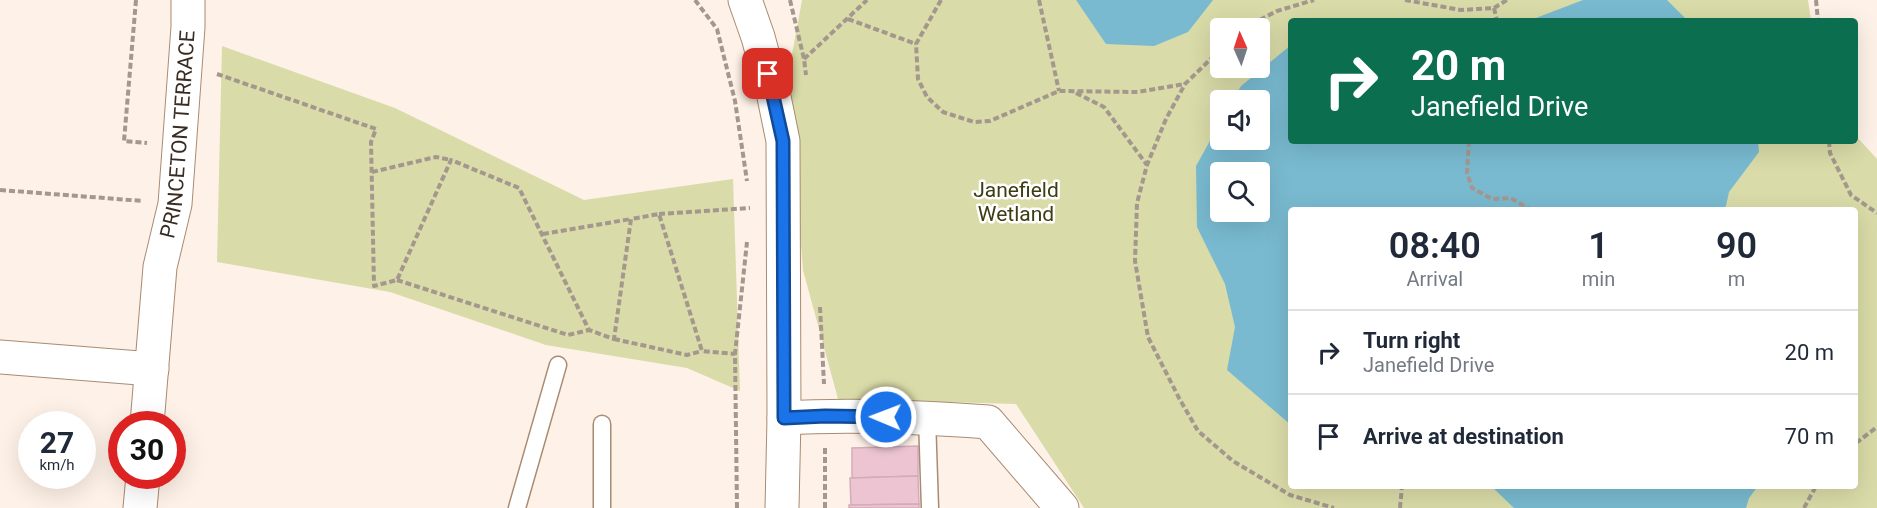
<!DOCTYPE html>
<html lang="en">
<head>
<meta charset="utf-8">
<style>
	body { margin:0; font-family:Roboto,sans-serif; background:#f6f6f7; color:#1f2937; height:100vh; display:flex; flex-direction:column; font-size:22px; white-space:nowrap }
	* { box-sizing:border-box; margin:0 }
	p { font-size:20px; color:#747a83 }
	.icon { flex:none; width:33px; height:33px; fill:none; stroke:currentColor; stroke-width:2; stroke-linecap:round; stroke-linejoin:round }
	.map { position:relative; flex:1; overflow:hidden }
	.panel { position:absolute; left:1288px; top:207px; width:570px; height:282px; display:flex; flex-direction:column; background:#fff; border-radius:6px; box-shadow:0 6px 24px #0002 }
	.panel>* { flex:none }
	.banner { position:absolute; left:1288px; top:18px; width:570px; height:126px; border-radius:6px; box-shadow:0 6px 24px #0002; background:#0b6e4f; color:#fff; overflow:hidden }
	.needle { width:39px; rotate:357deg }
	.tools { position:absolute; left:1210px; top:18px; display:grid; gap:12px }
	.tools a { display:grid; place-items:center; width:60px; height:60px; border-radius:6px; background:#fff; box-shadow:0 6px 24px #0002; font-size:30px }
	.speed { position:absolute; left:18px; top:411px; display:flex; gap:12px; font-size:30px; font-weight:700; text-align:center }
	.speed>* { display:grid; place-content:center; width:78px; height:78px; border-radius:50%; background:#fff; box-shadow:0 6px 24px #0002; line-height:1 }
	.speed small { font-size:15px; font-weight:400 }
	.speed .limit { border:9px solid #d22; background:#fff; color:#111 }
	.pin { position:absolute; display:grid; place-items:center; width:51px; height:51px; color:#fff; margin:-26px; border-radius:12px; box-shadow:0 3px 9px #0006 }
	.me { position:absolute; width:66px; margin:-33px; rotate:271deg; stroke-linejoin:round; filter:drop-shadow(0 0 4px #0008) }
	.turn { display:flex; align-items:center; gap:21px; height:126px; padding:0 24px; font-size:27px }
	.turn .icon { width:78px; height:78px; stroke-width:2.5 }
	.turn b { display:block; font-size:42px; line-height:51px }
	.eta { display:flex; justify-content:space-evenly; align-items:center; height:102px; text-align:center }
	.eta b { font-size:36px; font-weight:600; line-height:42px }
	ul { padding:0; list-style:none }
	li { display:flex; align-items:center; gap:18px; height:84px; padding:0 24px; border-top:2px solid #e0e1e3 }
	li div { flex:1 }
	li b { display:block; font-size:22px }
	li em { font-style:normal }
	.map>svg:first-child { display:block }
	.green { fill:#d9dba8; fill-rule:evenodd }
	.water { fill:#79bad0; fill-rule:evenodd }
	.building { fill:#ecc4d2; stroke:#d3acba; stroke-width:1.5 }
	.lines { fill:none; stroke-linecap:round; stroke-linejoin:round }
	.service-casing { stroke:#a88b73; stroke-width:19 }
	.minor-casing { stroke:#a88b73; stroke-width:35 }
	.path { stroke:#a4978d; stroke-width:4; stroke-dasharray:6 3; stroke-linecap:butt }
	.service { stroke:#fff; stroke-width:16 }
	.minor { stroke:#fff; stroke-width:33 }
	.route-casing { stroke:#114b97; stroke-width:15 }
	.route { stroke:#1a73e8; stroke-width:10 }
	.labels { text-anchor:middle; stroke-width:5; stroke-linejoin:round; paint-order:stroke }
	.street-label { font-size:21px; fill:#392d23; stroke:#fff }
	.park-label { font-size:21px; fill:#3c3d12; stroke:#fff }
</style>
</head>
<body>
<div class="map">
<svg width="1877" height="508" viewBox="0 0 1877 508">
	<rect width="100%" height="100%" fill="#fef1e7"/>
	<g class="green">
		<path d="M802 0H1808L1811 21H1292V141H1856V136L1877 159V508H1084L1016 404 838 399 803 270 788 76ZM1221 28H1260V68H1221ZM1221 100H1260V140H1221ZM1221 172H1260V212H1221ZM1292 210H1856V486H1292Z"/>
		<polygon points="222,46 395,108 584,200 733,179 740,391 687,368 546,345 390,292 217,262"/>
	</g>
	<g class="water">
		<polygon points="1076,0 1213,0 1188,32 1154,46 1106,44"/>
		<polygon points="1583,0 1667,0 1688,21 1528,21"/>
		<path d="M1291 45 1292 141H1758L1759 152 1729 192 1725 210H1292L1291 425 1227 370 1235 327 1225 284 1197 227 1196 166 1221 121V140H1260V100H1233L1241 86ZM1221 172H1260V212H1221Z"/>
		<polygon points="1491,486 1758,486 1749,498 1746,508 1514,508"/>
	</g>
	<g class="building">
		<polygon points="918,446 918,476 852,478 852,448"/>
		<polygon points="918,476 919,504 851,505 850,478"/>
		<polygon points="919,504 919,508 849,508 849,505"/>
	</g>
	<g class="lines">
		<g class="service-casing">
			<g id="service">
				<polyline points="927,418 930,508"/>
				<polyline points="517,508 558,365"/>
				<polyline points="602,508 602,424"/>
			</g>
		</g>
		<g class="minor-casing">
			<g id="minor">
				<polyline points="745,0 758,37 773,92 783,141 784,418 782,508"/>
				<polyline points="0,357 152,369"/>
				<path d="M784 418C852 414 920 417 988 422L1062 508"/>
				<path id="s1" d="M147 424 160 267 175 204 188 27V0"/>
				<polyline points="140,508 143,476"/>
			</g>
		</g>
		<g class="path">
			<polyline points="136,0 124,141 147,143"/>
			<polyline points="695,0 717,29 735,101 747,181"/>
			<polyline points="790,0 804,59 806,75"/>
			<polyline points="941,0 916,44 918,79 927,97 943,112 974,122 990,121 1059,91 1138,92 1185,84"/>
			<polyline points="1039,0 1059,91"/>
			<polyline points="1405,0 1461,10 1494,8 1507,0"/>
			<polyline points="1816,0 1818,21"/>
			<polyline points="1494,8 1497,21"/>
			<polyline points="848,19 916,44"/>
			<polyline points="1244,28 1277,11 1314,0"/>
			<polyline points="1221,49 1185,84 1166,119 1147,165 1137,203 1135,261 1148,337 1179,398 1198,431 1233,461 1290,495 1334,508"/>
			<polyline points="804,59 867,0"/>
			<polyline points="217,74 376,129 371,142 374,286 397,280 451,160 519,188 589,330 614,339 631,219 659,214 702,351 735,354"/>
			<polyline points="1076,93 1104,107 1147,165"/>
			<polyline points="1469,141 1467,173 1472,188 1492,199 1511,198 1531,210"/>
			<polyline points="1829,141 1830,153 1851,195 1877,213"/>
			<polyline points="372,172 436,157 451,160"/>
			<polyline points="0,190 143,201"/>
			<polyline points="659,214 750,208"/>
			<polyline points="543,234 631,219"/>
			<polyline points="397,280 568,335 589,330"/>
			<polyline points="820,307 824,384"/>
			<polyline points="614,339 687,355 702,351"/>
			<polyline points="1856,443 1877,427"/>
			<polyline points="825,448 825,508"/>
			<polyline points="737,508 735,354 747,242"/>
			<polyline points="1400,508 1402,486"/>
			<polyline points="1804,508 1816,486"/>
		</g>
		<use href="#service" class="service"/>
		<use href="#minor" class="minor"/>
	</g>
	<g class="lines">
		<g class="route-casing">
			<polyline id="route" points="768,74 783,141 784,418 825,416 886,417"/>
		</g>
		<use href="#route" class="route"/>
	</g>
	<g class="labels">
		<g class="street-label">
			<text dy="7" stroke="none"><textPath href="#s1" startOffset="292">PRINCETON TERRACE</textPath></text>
		</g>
		<g class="park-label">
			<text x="1016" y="197">Janefield<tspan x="1016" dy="24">Wetland</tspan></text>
		</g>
	</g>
</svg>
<div class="tools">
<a><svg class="needle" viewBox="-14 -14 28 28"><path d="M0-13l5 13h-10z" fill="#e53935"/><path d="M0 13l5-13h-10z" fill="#747a83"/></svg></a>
<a><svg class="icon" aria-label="sound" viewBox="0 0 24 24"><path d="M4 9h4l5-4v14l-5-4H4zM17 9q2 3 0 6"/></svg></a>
<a><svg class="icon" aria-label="search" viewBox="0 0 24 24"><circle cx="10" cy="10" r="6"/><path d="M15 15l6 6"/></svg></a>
</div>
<div class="speed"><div>27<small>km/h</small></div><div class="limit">30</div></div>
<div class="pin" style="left:768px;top:74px;background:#d93025"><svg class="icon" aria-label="arrive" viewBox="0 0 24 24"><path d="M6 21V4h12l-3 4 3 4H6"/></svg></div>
<svg class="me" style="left:886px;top:417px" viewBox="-20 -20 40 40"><circle r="17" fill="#1a73e8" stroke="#fff" stroke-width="3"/><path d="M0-11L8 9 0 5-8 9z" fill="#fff"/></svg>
<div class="banner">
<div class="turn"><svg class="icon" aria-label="right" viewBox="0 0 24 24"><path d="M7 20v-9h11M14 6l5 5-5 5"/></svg><div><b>20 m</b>Janefield Drive</div></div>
</div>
<section class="panel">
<div class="eta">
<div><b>08:40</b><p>Arrival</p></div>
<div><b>1</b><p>min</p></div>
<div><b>90</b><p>m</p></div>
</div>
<ul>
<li><svg class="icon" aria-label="right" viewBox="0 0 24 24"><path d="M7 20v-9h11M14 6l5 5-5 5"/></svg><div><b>Turn right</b><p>Janefield Drive</p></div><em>20 m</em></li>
<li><svg class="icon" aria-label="arrive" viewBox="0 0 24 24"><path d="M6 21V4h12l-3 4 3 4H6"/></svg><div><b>Arrive at destination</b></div><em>70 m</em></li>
</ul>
</section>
</div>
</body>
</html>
